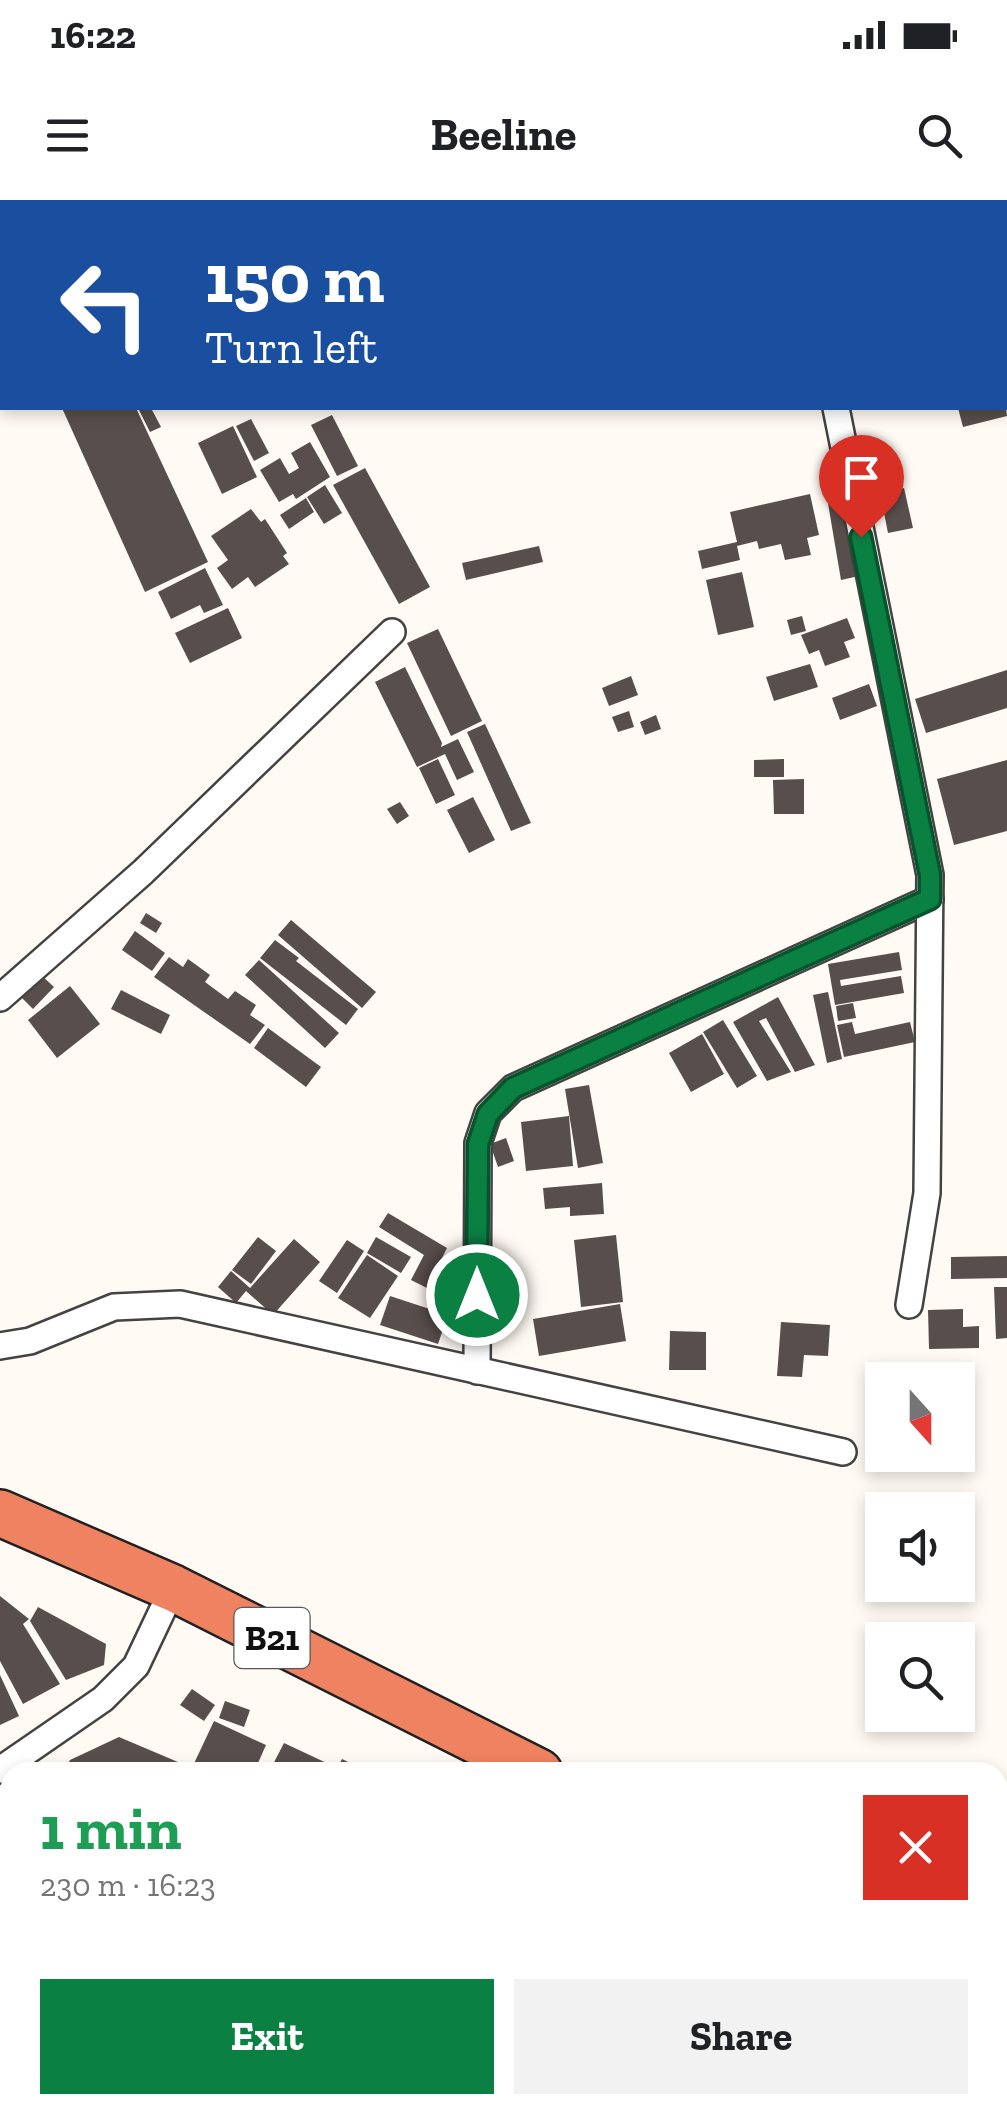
<!DOCTYPE html>
<html lang="en">
<head>
<meta charset="utf-8">
<style>
	body { margin:0; font-family:"Zilla Slab",serif; background:#f2f2f2; color:#202124; height:100vh; display:flex; flex-direction:column; font-size:38px; white-space:nowrap }
	* { box-sizing:border-box; margin:0 }
	p { font-size:32px; color:#757577 }
	.icon { flex:none; width:55px; height:55px; fill:none; stroke:currentColor; stroke-width:2; stroke-linecap:round; stroke-linejoin:round }
	.map { position:relative; flex:1; overflow:hidden }
	.panel { position:absolute; left:0px; top:1562px; width:1008px; height:352px; display:flex; flex-direction:column; background:#fff; border-radius:30px 30px 0 0; box-shadow:0 5px 15px #0003 }
	.panel>* { flex:none }
	.guide { position:absolute; left:0px; top:0px; width:1008px; height:210px; box-shadow:0 5px 15px #0003; background:#1a4fa0; color:#fff; overflow:hidden }
	.needle { width:65px; rotate:159deg }
	.tools { position:absolute; left:865px; top:1162px; display:grid; gap:20px }
	.tools a { display:grid; place-items:center; width:110px; height:110px; border-radius:0px; background:#fff; box-shadow:0 5px 15px #0003; font-size:50px }
	.pin { position:absolute; display:grid; place-items:center; width:85px; height:85px; color:#fff; margin:-102px -42px; border-radius:50% 50% 50% 0; rotate:-45deg; box-shadow:0 0 10px #0007 }
	.pin .icon { rotate:45deg }
	.me { position:absolute; width:110px; margin:-55px; rotate:0deg; stroke-linejoin:round; filter:drop-shadow(0 0 8px #0008) }
	.turn { display:flex; align-items:center; gap:35px; height:210px; padding:0 40px; font-size:45px }
	.turn .icon { width:130px; height:130px; stroke-width:2.5 }
	.turn b { display:block; font-size:70px; line-height:85px }
	.round { display:grid; place-items:center; flex:none; width:105px; height:105px; border-radius:0px; background:#f2f2f2 }
	.summary { display:flex; align-items:center; justify-content:space-between; height:170px; padding:0 40px }
	h1 { font-size:60px; font-weight:700; line-height:75px; color:#1e9e55 }
	.cta { display:flex; gap:20px; margin-top:auto; padding:20px 40px }
	.cta a { flex:1; height:115px; border-radius:0px; background:#0b8043; color:#fff; font-size:40px; font-weight:700; line-height:115px; text-align:center }
	.cta a+a { background:#f2f2f2; color:#202124 }
	.status { display:flex; justify-content:space-between; align-items:center; height:70px; padding:0 50px; background:#fff; direction:ltr }
	.status svg { height:28px; fill:currentColor }
	header { display:flex; justify-content:space-between; align-items:center; height:130px; padding:0 40px; background:#fff; font-size:45px; font-weight:700 }
	.map>svg:first-child { display:block }
	.building { fill:#584e4c }
	.lines { fill:none; stroke-linecap:round; stroke-linejoin:round }
	.street-casing { stroke:#434343; stroke-width:30 }
	.highway-casing { stroke:#212121; stroke-width:50 }
	.street { stroke:#fff; stroke-width:25 }
	.highway { stroke:#ef8260; stroke-width:45 }
	.route-casing { stroke:#07532c; stroke-width:25 }
	.route { stroke:#0b8043; stroke-width:18 }
	.labels { text-anchor:middle; stroke-width:10; stroke-linejoin:round; paint-order:stroke }
	.shield { fill:#fff; stroke:#585858; stroke-width:2.5 }
	.shield-label { font-size:35px; font-weight:bold; fill:#101010 }
</style>
</head>
<body>
<div class="status"><b>16:22</b><svg viewBox="0 0 49 12"><path d="M0 12V9h3v3zM5 12V6h3v6zM10 12V3h3v9zM15 12V0h3v12zM26 1h20v11H26zM47 4h2v5h-2z"/></svg></div>
<header><svg class="icon" aria-label="menu" viewBox="0 0 24 24"><path d="M4 6h16M4 12h16M4 18h16"/></svg>Beeline<svg class="icon" aria-label="search" viewBox="0 0 24 24"><circle cx="10" cy="10" r="6"/><path d="M15 15l6 6"/></svg></header>
<div class="map">
<svg width="1007" height="1913" viewBox="0 0 1007 1913">
	<rect width="100%" height="100%" fill="#fffaf3"/>
	<g class="building">
		<polygon points="62,208 136,208 208,362 145,392"/>
		<polygon points="138,208 151,208 161,227 150,232"/>
		<polygon points="958,208 1006,208 1007,216 963,227"/>
		<polygon points="332,215 358,266 337,276 311,225"/>
		<polygon points="251,219 269,253 254,261 236,226"/>
		<polygon points="233,226 257,277 222,294 198,243"/>
		<polygon points="310,242 330,277 296,299 293,294 279,302 260,270 280,258 289,274 299,268 291,253"/>
		<polygon points="365,268 430,387 399,404 333,285"/>
		<polygon points="842,271 859,376 841,380 823,274"/>
		<polygon points="325,285 342,313 324,324 307,297"/>
		<polygon points="904,288 913,328 888,333 880,293"/>
		<polygon points="810,294 819,335 807,338 811,355 785,360 781,344 759,349 757,341 737,346 740,360 702,369 698,351 737,342 730,312"/>
		<polygon points="306,298 314,312 289,329 280,315"/>
		<polygon points="251,309 261,322 265,319 287,353 283,356 289,364 255,387 248,377 232,389 217,368 228,360 211,336"/>
		<polygon points="539,346 543,362 466,380 462,363"/>
		<polygon points="205,368 223,405 204,413 200,405 171,419 158,392"/>
		<polygon points="742,372 754,427 718,435 706,380"/>
		<polygon points="228,408 242,438 190,463 175,433"/>
		<polygon points="802,416 806,431 791,435 787,420"/>
		<polygon points="847,418 855,438 844,442 850,457 825,466 819,450 809,454 801,435"/>
		<polygon points="438,429 482,521 451,536 407,443"/>
		<polygon points="810,464 818,487 774,501 766,477"/>
		<polygon points="405,467 442,543 441,547 458,539 474,572 457,580 445,554 417,567 375,482"/>
		<polygon points="1007,470 1007,508 926,533 915,499"/>
		<polygon points="631,476 638,495 609,506 602,488"/>
		<polygon points="869,484 877,506 840,520 832,498"/>
		<polygon points="629,511 634,527 618,532 612,517"/>
		<polygon points="656,515 661,529 645,535 640,522"/>
		<polygon points="485,524 531,623 511,631 467,532"/>
		<polygon points="438,559 455,595 436,604 419,568"/>
		<polygon points="784,559 784,577 754,577 754,560"/>
		<polygon points="1007,560 1007,631 954,645 937,579"/>
		<polygon points="804,579 804,614 774,614 773,580"/>
		<polygon points="473,597 495,640 469,653 447,610"/>
		<polygon points="400,602 409,616 397,624 387,609"/>
		<polygon points="146,713 162,723 156,733 140,723"/>
		<polygon points="291,720 376,792 362,808 278,735"/>
		<polygon points="135,731 165,753 152,771 122,750"/>
		<polygon points="275,740 299,758 296,761 358,809 346,825 260,758"/>
		<polygon points="899,752 902,770 840,780 841,786 901,776 904,793 835,805 828,764"/>
		<polygon points="169,757 183,767 188,759 210,775 205,782 228,799 235,791 256,805 250,815 265,825 250,844 154,777"/>
		<polygon points="259,760 339,833 325,848 245,775"/>
		<polygon points="40,774 54,787 33,809 19,795"/>
		<polygon points="70,786 100,824 57,858 28,820"/>
		<polygon points="121,790 170,815 161,834 111,809"/>
		<polygon points="828,792 842,859 827,863 813,795"/>
		<polygon points="778,797 815,865 795,872 766,818 759,821 791,872 767,881 733,822"/>
		<polygon points="853,803 856,818 838,821 836,806"/>
		<polygon points="723,820 757,876 737,888 703,832"/>
		<polygon points="852,822 855,834 910,822 915,842 844,857 837,825"/>
		<polygon points="268,828 321,867 306,887 254,848"/>
		<polygon points="702,834 724,874 691,892 669,853"/>
		<polygon points="589,885 603,963 578,968 565,889"/>
		<polygon points="569,916 573,966 526,971 521,922"/>
		<polygon points="506,938 514,961 498,967 490,944"/>
		<polygon points="602,983 604,1014 570,1016 570,1007 545,1009 543,988"/>
		<polygon points="388,1013 447,1048 427,1088 411,1080 424,1055 379,1027"/>
		<polygon points="616,1035 623,1102 581,1107 574,1040"/>
		<polygon points="258,1037 276,1051 251,1084 232,1070"/>
		<polygon points="376,1037 411,1057 401,1073 367,1053"/>
		<polygon points="294,1039 320,1062 273,1115 246,1091 236,1103 218,1087 231,1071 250,1088"/>
		<polygon points="347,1040 364,1051 337,1093 319,1081"/>
		<polygon points="367,1055 398,1076 370,1118 338,1098"/>
		<polygon points="1007,1056 1007,1078 951,1079 951,1057"/>
		<polygon points="994,1087 1007,1087 1007,1138 996,1139"/>
		<polygon points="390,1096 448,1115 438,1144 380,1125"/>
		<polygon points="620,1104 626,1141 539,1156 533,1119"/>
		<polygon points="963,1109 963,1127 979,1126 979,1148 929,1149 928,1110"/>
		<polygon points="781,1122 830,1125 828,1156 804,1155 802,1177 777,1176"/>
		<polygon points="670,1131 706,1132 706,1170 669,1170"/>
		<polygon points="963,1172 968,1249 958,1249 958,1180 938,1180 937,1174"/>
		<polygon points="0,1396 29,1419 23,1424 60,1484 23,1504 0,1461"/>
		<polygon points="38,1407 106,1444 104,1465 66,1480 30,1421"/>
		<polygon points="0,1475 19,1516 0,1525"/>
		<polygon points="192,1489 215,1505 204,1521 180,1505"/>
		<polygon points="225,1501 250,1510 244,1527 219,1518"/>
		<polygon points="214,1521 266,1545 254,1572 190,1572"/>
		<polygon points="119,1537 185,1565 181,1572 63,1572 70,1560"/>
		<polygon points="284,1543 333,1566 330,1572 269,1572"/>
		<polygon points="342,1559 369,1572 335,1572"/>
		<polygon points="0,1677 10,1681 10,1707 0,1731"/>
		<polygon points="598,1905 679,1905 677,1913 610,1913 597,1910"/>
	</g>
	<g class="lines">
		<g class="street-casing">
			<g id="street">
				<polyline points="566,2 567,0"/>
				<polyline points="814,2 815,0"/>
				<polyline points="836,208 930,675 927,993 909,1105"/>
				<polyline points="0,798 143,672 392,432"/>
				<polyline points="0,1146 30,1141 114,1107 180,1104 843,1252"/>
				<polyline points="477,1171 478,943 488,913 513,888 930,699"/>
				<polyline points="0,1570 103,1499 136,1466 173,1388"/>
				<polyline points="817,1913 819,1905"/>
			</g>
		</g>
		<g class="highway-casing">
			<g id="highway">
				<polyline points="0,1313 173,1388 539,1572"/>
				<polyline points="998,1828 1007,1833"/>
			</g>
		</g>
		<use href="#street" class="street"/>
		<use href="#highway" class="highway"/>
	</g>
	<g class="lines">
		<g class="route-casing">
			<polyline id="route" points="477,1095 478,944 488,914 513,888 930,699 930,675 861,337"/>
		</g>
		<use href="#route" class="route"/>
	</g>
	<g class="labels">
		<rect class="shield" x="234.5" y="1408" width="75" height="60" rx="8"/>
		<g class="shield-label">
			<text x="272" y="1450">B21</text>
		</g>
	</g>
</svg>
<div class="tools">
<a><svg class="needle" viewBox="-14 -14 28 28"><path d="M0-13l5 13h-10z" fill="#e53935"/><path d="M0 13l5-13h-10z" fill="#757577"/></svg></a>
<a><svg class="icon" aria-label="sound" viewBox="0 0 24 24"><path d="M4 9h4l5-4v14l-5-4H4zM17 9q2 3 0 6"/></svg></a>
<a><svg class="icon" aria-label="search" viewBox="0 0 24 24"><circle cx="10" cy="10" r="6"/><path d="M15 15l6 6"/></svg></a>
</div>
<div class="pin" style="left:861px;top:337px;background:#d93025"><svg class="icon" aria-label="arrive" viewBox="0 0 24 24"><path d="M6 21V4h12l-3 4 3 4H6"/></svg></div>
<svg class="me" style="left:477px;top:1095px" viewBox="-20 -20 40 40"><circle r="17" fill="#0b8043" stroke="#fff" stroke-width="3"/><path d="M0-11L8 9 0 5-8 9z" fill="#fff"/></svg>
<div class="guide">
<div class="turn"><svg class="icon" aria-label="left" viewBox="0 0 24 24"><path d="M17 20v-9H6M10 6l-5 5 5 5"/></svg><div><b>150 m</b>Turn left</div></div>
</div>
<section class="panel">
<div class="summary"><div><h1>1 min</h1><p>230 m · 16:23</p></div><a class="round" style="background:#d93025;color:#fff"><svg class="icon" aria-label="close" viewBox="0 0 24 24"><path d="M6 6l12 12M18 6L6 18"/></svg></a></div>
<div class="cta"><a>Exit</a><a>Share</a></div>
</section>
</div>
</body>
</html>
